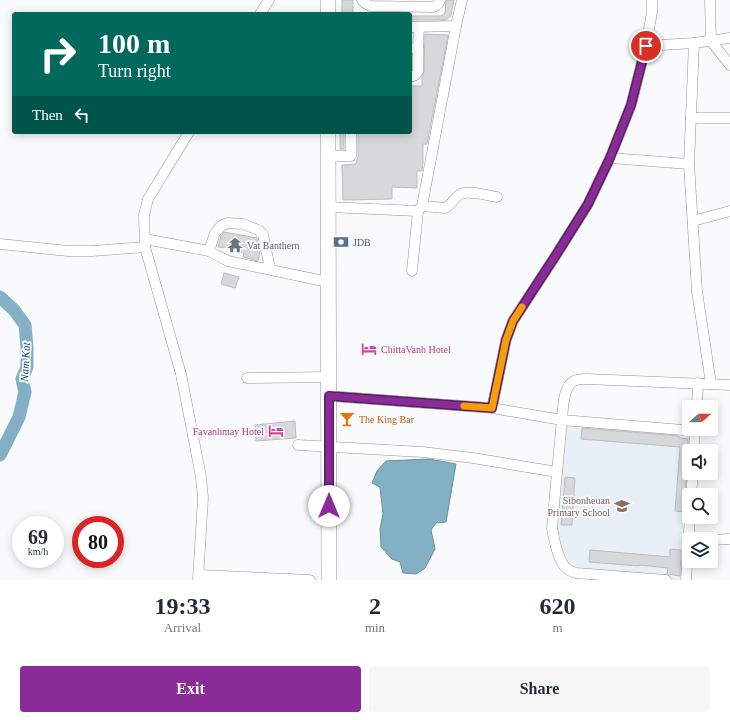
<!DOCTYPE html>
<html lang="en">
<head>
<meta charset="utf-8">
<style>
	body { margin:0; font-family:"Times New Roman",serif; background:#f6f6f7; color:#1f2937; height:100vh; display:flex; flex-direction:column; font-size:15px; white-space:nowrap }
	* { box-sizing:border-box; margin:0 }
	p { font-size:13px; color:#747a83 }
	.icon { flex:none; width:22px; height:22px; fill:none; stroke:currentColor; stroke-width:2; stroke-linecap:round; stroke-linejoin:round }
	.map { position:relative; height:580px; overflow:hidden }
	.sheet { display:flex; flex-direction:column; background:#fff; flex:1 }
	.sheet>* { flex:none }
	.hud { position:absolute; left:12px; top:12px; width:400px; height:122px; border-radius:4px; box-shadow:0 2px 10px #0003; background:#00695c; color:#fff; overflow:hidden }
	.needle { width:26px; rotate:70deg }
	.controls { position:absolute; left:682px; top:400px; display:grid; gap:8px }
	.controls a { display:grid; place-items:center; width:36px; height:36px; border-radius:4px; background:#fff; box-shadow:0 2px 10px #0003; font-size:20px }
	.speed { position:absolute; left:12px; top:516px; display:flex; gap:8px; font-size:20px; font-weight:700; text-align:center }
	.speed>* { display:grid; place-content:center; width:52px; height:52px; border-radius:50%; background:#fff; box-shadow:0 2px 10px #0003; line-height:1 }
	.speed small { font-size:10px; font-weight:400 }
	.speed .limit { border:6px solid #d22; background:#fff; color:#111 }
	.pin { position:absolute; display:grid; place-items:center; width:34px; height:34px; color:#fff; margin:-17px; border:2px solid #fff; border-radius:50%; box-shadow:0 1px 4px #0007 }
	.me { position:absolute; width:44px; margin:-22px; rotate:0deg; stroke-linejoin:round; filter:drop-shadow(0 0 3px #0008) }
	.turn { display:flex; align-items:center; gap:14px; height:84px; padding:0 20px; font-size:18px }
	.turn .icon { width:52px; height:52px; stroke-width:2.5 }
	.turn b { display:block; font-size:28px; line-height:34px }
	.then { display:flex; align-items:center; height:38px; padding:0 20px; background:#0003; gap:8px; font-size:15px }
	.eta { display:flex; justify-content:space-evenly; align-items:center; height:68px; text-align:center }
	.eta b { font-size:24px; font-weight:600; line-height:28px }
	.cta { display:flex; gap:8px; margin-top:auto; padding:8px 20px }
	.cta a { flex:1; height:46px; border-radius:4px; background:#8a2c97; color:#fff; font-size:16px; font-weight:600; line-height:46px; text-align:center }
	.cta a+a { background:#f6f6f7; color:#1f2937 }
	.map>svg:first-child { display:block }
	.built { fill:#e8eff7 }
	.water { fill:#83b0c5; stroke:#6e8e9c }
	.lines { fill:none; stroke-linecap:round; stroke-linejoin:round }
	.river { stroke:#83b0c5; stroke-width:13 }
	.building { fill:#d6d8d9; stroke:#bcbdbf }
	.minor-casing { stroke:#919394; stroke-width:11 }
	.highway-casing { stroke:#919394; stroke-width:16 }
	.minor { stroke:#fff; stroke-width:10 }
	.highway { stroke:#fff; stroke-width:15 }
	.route-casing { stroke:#5a1d62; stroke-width:10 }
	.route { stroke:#8a2c97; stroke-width:7 }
	.slow { stroke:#f59e0b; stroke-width:7 }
	.labels { text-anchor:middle; stroke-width:3.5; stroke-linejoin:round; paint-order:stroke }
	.service-label { font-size:10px; fill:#4e5e75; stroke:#f9fafc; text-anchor:start }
	.worship-label { font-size:10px; fill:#5b616d; stroke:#f9fafc; text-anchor:start }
	.hotel-label { font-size:10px; fill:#b23c85; stroke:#f9fafc; text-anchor:start }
	.food-label { font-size:10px; fill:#c56008; stroke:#f9fafc; text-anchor:start }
	.education-label { font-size:10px; fill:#785e54; stroke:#f9fafc; text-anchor:end }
	.water-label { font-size:11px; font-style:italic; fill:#0f4c63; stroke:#f9fafc }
</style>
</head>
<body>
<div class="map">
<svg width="730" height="580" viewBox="0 0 730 580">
	<rect width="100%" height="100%" fill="#f9fafc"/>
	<polygon class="built" points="562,420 695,431 694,451 689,451 689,517 686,580 666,580 568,570 553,536"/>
	<polygon class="water" points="429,459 456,464 446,522 436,523 431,530 435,549 425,568 416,574 403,573 400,562 392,559 381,547 380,529 383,514 380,487 372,483 377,471 386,461"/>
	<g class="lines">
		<polyline class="river" points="0,297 14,310 25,325 27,347 27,367 22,379 25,392 19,417 0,455"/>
	</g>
	<g class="building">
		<rect x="342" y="0" width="11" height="14"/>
		<polygon points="446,0 454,0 451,16 446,20 410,20 410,16 441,16 445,13"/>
		<polygon points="425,34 448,35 427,144 423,144 423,163 422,171 417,171 417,188 392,187 392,199 343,200 342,165 356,164 358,156 358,132 410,132 410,86 422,86 422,77 424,71"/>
		<rect x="340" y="132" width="4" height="17"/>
		<polygon points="224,232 257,238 260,251 258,261 243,257 244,253 233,251 233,249 218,247 221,236"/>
		<polygon points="224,273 239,277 235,288 221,284"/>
		<polygon points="295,421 296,438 256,441 255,425"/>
		<polygon points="582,428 679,436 679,438 688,439 688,451 689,455 689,468 687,472 685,494 686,499 685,512 675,511 680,447 581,439"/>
		<polygon points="565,477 575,478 572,525 561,525"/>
		<polygon points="670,549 681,550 680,576 667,574 668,568 639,565 639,566 589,562 590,550 670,557"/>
	</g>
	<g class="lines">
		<g class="minor-casing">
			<g id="minor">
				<path d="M362 0 365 3 370 6 433 7C437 6 439 4 440 0"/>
				<polyline points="710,0 711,41 730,65"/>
				<polyline points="260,14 269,0"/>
				<polyline points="410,27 456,26"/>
				<polyline points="694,43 689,164 697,291 711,384"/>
				<polyline points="646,46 652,12 652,0"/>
				<polyline points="410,49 418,47 419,27"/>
				<path d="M410 77C414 76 416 76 418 71V47"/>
				<polyline points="691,118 730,118"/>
				<polyline points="189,132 148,199 144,215 145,247 181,374 201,477 203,498 198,580"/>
				<polyline points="328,156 351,156 351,132"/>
				<polyline points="610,158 689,164"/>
				<path d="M422 206 445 208C451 205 454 199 459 195 468 189 487 196 497 197"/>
				<polyline points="328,207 418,211 422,206 456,26 462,0"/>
				<polyline points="693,221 730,211"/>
				<polyline points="145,239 209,251 228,261 328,282"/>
				<polyline points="0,244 68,251 92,251 145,247"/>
				<polyline points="209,251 215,233 221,226 227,223 243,224 258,230 263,234 270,269"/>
				<polyline points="412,271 418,211"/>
				<polyline points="247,378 329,377"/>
				<path d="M329 396 492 408 562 420C563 409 563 386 574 381 577 379 583 379 587 379L730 385"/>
				<polyline points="697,407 698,383"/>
				<polyline points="492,408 506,340 513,321 556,255 588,204 610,158 631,105 646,46 694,43 730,38"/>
				<polyline points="298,445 422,452 473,458 557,472 562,420 695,431"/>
				<polyline points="694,451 695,429"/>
				<path d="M557 472 552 528C554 539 558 562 567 569 570 571 573 572 576 573L666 580"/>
				<polyline points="691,495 693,473"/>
				<polyline points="711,540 730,539"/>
				<polyline points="199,575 310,580"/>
				<polyline points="686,580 690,517"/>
			</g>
		</g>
		<g class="highway-casing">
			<g id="highway">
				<polyline points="328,0 328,14"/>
				<polyline points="328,132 329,580"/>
			</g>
		</g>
		<use href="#minor" class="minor"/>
		<use href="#highway" class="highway"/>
	</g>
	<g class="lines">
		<g class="route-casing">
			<polyline id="route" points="329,506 329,396 492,408 506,340 513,321 556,255 588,204 610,158 631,105 646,46"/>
		</g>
		<use href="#route" class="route"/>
		<polyline class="slow" points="464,406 492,408 506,340 513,321 522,307"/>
	</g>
	<defs>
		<g id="bank-bare" transform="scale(1.2)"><path d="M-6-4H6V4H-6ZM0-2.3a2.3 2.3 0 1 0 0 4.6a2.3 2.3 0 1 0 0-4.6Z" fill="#5c6f8a" stroke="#f9fafc" stroke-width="2.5" paint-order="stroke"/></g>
		<g id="temple-bare" transform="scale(1.2)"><path d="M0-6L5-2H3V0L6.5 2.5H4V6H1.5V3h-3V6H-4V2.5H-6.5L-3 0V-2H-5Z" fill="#6b7280" stroke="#f9fafc" stroke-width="2.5" paint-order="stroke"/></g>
		<g id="hotel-bare" transform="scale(1.2)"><path d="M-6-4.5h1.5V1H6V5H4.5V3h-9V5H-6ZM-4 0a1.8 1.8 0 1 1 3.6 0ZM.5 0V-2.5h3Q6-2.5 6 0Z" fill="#d1479c" stroke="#f9fafc" stroke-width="2.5" paint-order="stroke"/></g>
		<g id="bar-bare" transform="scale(1.2)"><path d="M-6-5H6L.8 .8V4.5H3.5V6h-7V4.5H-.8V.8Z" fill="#e8710a" stroke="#f9fafc" stroke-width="2.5" paint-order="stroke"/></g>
		<g id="school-bare" transform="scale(1.2)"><path d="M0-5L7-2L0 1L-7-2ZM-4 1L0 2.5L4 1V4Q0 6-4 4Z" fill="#8d6e63" stroke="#f9fafc" stroke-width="2.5" paint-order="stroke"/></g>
	</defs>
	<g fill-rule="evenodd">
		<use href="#bank-bare" x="341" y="242"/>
		<use href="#temple-bare" x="235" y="245"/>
		<use href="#hotel-bare" x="369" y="349"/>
		<use href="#bar-bare" x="347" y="419"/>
		<use href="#hotel-bare" x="276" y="431"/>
		<use href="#school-bare" x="622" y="506"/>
	</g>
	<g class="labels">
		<g class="service-label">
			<text x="353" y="246">JDB</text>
		</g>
		<g class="worship-label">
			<text x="247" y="249">Vat Banthern</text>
		</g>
		<g class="hotel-label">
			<text x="381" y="353">ChittaVanh Hotel</text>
			<text x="264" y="435" text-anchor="end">Favanhmay Hotel</text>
		</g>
		<g class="food-label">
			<text x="359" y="423">The King Bar</text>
		</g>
		<g class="education-label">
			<text x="610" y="504">Sibonheuan<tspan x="610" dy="12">Primary School</tspan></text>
		</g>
		<g class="water-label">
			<text transform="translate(25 362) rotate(-87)" y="4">Nam Kat</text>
		</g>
	</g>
</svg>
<div class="controls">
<a><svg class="needle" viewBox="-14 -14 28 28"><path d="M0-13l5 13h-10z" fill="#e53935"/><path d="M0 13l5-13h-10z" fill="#747a83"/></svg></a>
<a><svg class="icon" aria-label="sound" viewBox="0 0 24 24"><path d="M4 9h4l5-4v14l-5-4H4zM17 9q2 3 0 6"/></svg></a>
<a><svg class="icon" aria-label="search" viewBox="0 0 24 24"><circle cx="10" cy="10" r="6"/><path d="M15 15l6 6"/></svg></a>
<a><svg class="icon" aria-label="layers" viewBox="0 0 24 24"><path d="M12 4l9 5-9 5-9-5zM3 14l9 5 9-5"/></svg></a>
</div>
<div class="speed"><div>69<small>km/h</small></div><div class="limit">80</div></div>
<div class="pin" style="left:646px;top:46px;background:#d93025"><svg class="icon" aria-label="arrive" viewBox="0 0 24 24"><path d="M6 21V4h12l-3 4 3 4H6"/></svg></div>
<svg class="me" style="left:329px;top:506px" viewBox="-20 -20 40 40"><circle r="19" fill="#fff"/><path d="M0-13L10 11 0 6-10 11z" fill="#8a2c97"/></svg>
<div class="hud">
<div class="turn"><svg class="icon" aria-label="right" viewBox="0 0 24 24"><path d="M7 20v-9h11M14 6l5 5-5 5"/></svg><div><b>100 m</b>Turn right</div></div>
<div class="then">Then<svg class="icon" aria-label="left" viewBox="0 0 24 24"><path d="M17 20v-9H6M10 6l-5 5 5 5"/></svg></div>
</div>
</div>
<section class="sheet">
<div class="eta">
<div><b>19:33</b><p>Arrival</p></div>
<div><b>2</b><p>min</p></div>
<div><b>620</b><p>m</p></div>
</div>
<div class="cta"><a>Exit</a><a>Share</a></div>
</section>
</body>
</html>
